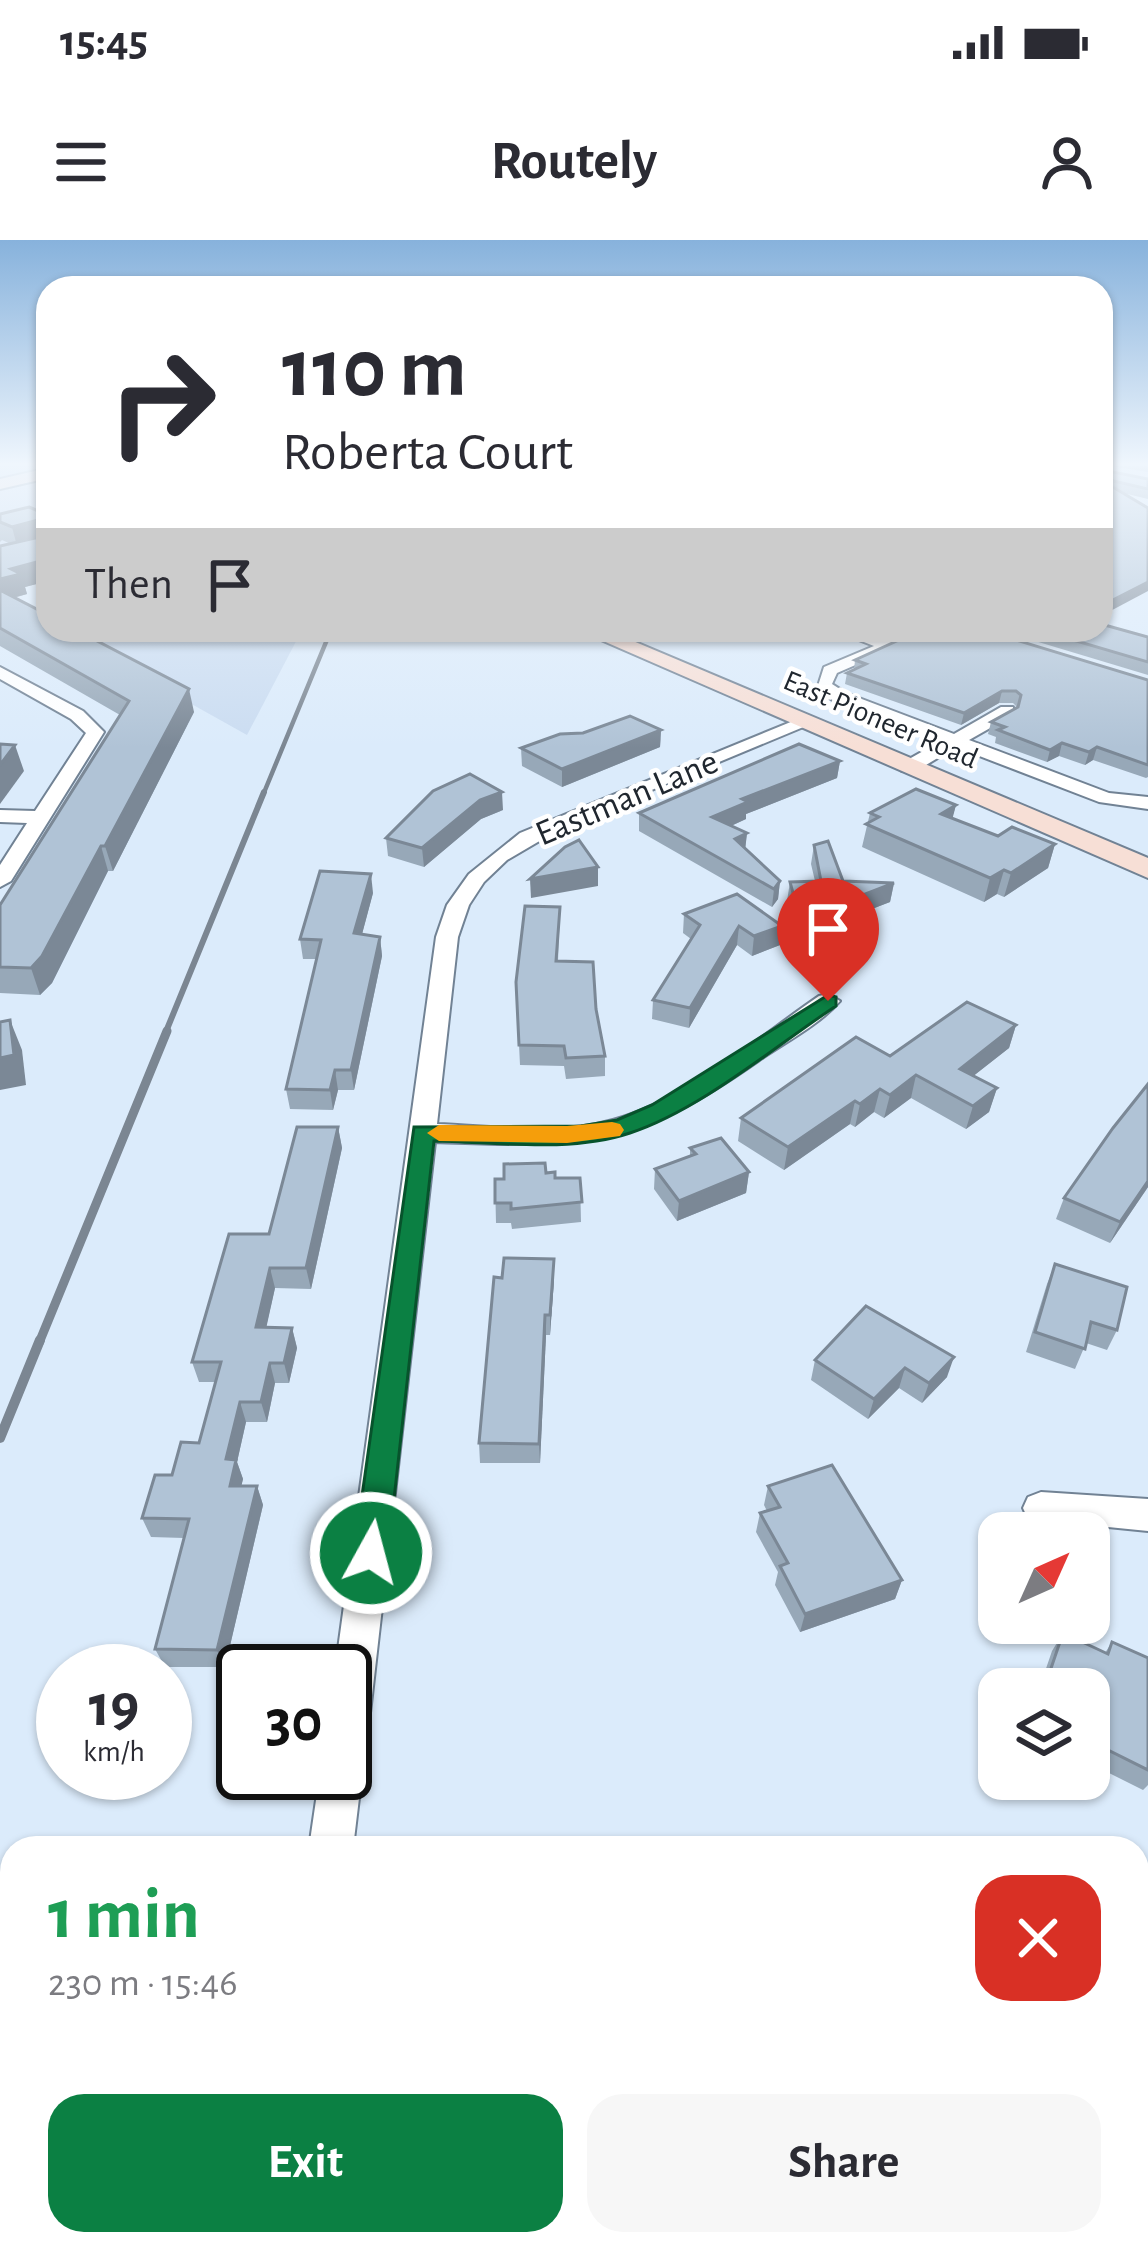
<!DOCTYPE html>
<html lang="en">
<head>
<meta charset="utf-8">
<style>
	body { margin:0; font-family:"Alegreya Sans",sans-serif; background:#f7f7f7; color:#2b2b33; height:100vh; display:flex; flex-direction:column; font-size:45px; white-space:nowrap }
	* { box-sizing:border-box; margin:0 }
	p { font-size:39px; color:#7c7c81 }
	.icon { flex:none; width:66px; height:66px; fill:none; stroke:currentColor; stroke-width:2; stroke-linecap:round; stroke-linejoin:round }
	.map { position:relative; flex:1; overflow:hidden }
	.panel { position:absolute; left:0px; top:1596px; width:1149px; height:420px; display:flex; flex-direction:column; background:#fff; border-radius:36px 36px 0 0; box-shadow:0 3px 9px #0004 }
	.panel>* { flex:none }
	.guide { position:absolute; left:36px; top:36px; width:1077px; height:366px; border-radius:36px; box-shadow:0 3px 9px #0004; background:#fff; color:#2b2b33; overflow:hidden }
	.needle { width:78px; rotate:45deg }
	.buttons { position:absolute; left:978px; top:1272px; display:grid; gap:24px }
	.buttons a { display:grid; place-items:center; width:132px; height:132px; border-radius:24px; background:#fff; box-shadow:0 3px 9px #0004; font-size:60px }
	.speed { position:absolute; left:36px; top:1404px; display:flex; gap:24px; font-size:60px; font-weight:700; text-align:center }
	.speed>* { display:grid; place-content:center; width:156px; height:156px; border-radius:50%; background:#fff; box-shadow:0 3px 9px #0004; line-height:1 }
	.speed small { font-size:30px; font-weight:400 }
	.speed .limit { border:6px solid #111; border-radius:18px; background:#fff; color:#111 }
	.pin { position:absolute; display:grid; place-items:center; width:102px; height:102px; color:#fff; margin:-123px -51px; border-radius:50% 50% 50% 0; rotate:-45deg; box-shadow:0 0 12px #0007 }
	.pin .icon { rotate:45deg }
	.me { position:absolute; width:132px; margin:-66px; rotate:7deg; stroke-linejoin:round; filter:drop-shadow(0 0 9px #0008) }
	.turn { display:flex; align-items:center; gap:42px; height:252px; padding:0 48px; font-size:54px }
	.turn .icon { width:156px; height:156px; stroke-width:2.5 }
	.turn b { display:block; font-size:84px; line-height:102px }
	.then { display:flex; align-items:center; height:114px; padding:0 48px; background:#0003; gap:24px; font-size:45px }
	.round { display:grid; place-items:center; flex:none; width:126px; height:126px; border-radius:36px; background:#f7f7f7 }
	.overview { display:flex; align-items:center; justify-content:space-between; height:204px; padding:0 48px }
	h1 { font-size:72px; font-weight:600; line-height:90px; color:#1e9e55 }
	.button { display:flex; gap:24px; margin-top:auto; padding:24px 48px }
	.button a { flex:1; height:138px; border-radius:36px; background:#0b8043; color:#fff; font-size:48px; font-weight:600; line-height:138px; text-align:center }
	.button a+a { background:#f7f7f7; color:#2b2b33 }
	.status { display:flex; justify-content:space-between; align-items:center; height:84px; padding:0 60px; background:#fff; direction:ltr }
	.status svg { height:33px; fill:currentColor }
	header { display:flex; justify-content:space-between; align-items:center; height:156px; padding:0 48px; background:#fff; font-size:54px; font-weight:600 }
	.map>svg:first-child { display:block }
	.built { fill:#cadcf1 }
	.lines { fill:none; stroke-linecap:round; stroke-linejoin:round }
	.minor-casing { stroke:#718294; stroke-width:4 }
	.secondary-casing { stroke:#718294; stroke-width:4 }
	.minor { fill:#fff; fill-rule:evenodd }
	.secondary { fill:#f7dfd6; fill-rule:evenodd }
	.rail-far3 { stroke:#7b8692; stroke-width:4.5 }
	.rail-far2 { stroke:#7b8692; stroke-width:6 }
	.rail-far1 { stroke:#7b8692; stroke-width:9 }
	.rail { stroke:#7b8692; stroke-width:10 }
	.wall { fill:#97a8b8 }
	.shaded-wall { fill:#7b8896 }
	.building { fill:#b0c3d6; stroke:#7b8896; stroke-width:3 }
	.route { fill:#0b8043; stroke:#07532c; stroke-width:3 }
	.slow { fill:#f59e0b }
	.labels { text-anchor:middle; stroke-width:9; stroke-linejoin:round; paint-order:stroke }
	.far-street-label { font-size:30px; fill:#20272f; stroke:#fff }
	.street-label { font-size:36px; fill:#20272f; stroke:#fff }
</style>
</head>
<body>
<div class="status"><b>15:45</b><svg viewBox="0 0 49 12"><path d="M0 12V9h3v3zM5 12V6h3v6zM10 12V3h3v9zM15 12V0h3v12zM26 1h20v11H26zM47 4h2v5h-2z"/></svg></div>
<header><svg class="icon" aria-label="menu" viewBox="0 0 24 24"><path d="M4 6h16M4 12h16M4 18h16"/></svg>Routely<svg class="icon" aria-label="person" viewBox="0 0 24 24"><circle cx="12" cy="8" r="4"/><path d="M4 21q1-7 8-7t8 7"/></svg></header>
<div class="map">
<svg width="1148" height="2016" viewBox="0 0 1148 2016">
	<rect width="100%" height="100%" fill="#dbebfb"/>
	<g class="built">
		<polygon points="0,226 48,226 48,307 0,319"/>
		<polygon points="59,390 302,390 247,495"/>
	</g>
	<g class="lines">
		<g class="minor-casing">
			<g id="minor">
				<polygon points="833,390 856,390 888,401 914,390 936,390 837,433 832,444 846,453 954,494 1001,467 1013,467 1013,475 969,500 1109,553 1148,557 1148,569 1099,562 956,507 916,531 902,531 902,523 941,501 834,461 817,449 824,427 874,406"/>
				<polygon points="0,427 83,471 104,492 11,641 0,647 0,625 27,583 0,582 0,570 35,571 86,493 71,479 0,439"/>
				<path d="M798 479 813 483 565 586 507 620 484 642 469 665 458 697 437 884C494 886 557 896 613 880 688 859 756 799 819 756L828 754 840 761C819 785 784 803 758 821 629 911 587 907 435 902L366 1508 358 1523 362 1533 353 1608H309L320 1533H345V1431H335L436 697 447 665 469 634 520 593Z"/>
				<polygon points="1041,1252 1148,1259 1148,1291 1028,1279 1023,1268 1028,1257"/>
				<polygon points="182,2004 239,2004 234,2016 177,2016"/>
			</g>
		</g>
		<g class="secondary-casing">
			<g id="secondary">
				<polygon points="48,228 48,238 0,249 0,239"/>
				<polygon points="578,390 607,390 1148,618 1148,638"/>
			</g>
		</g>
		<use href="#minor" class="minor"/>
		<use href="#secondary" class="secondary"/>
		<polyline class="rail-far3" points="263,555 331,390"/>
		<polyline class="rail-far2" points="165,794 264,552"/>
		<polyline class="rail-far1" points="39,1103 167,791"/>
		<polyline class="rail" points="0,1198 40,1100"/>
	</g>
	<g class="wall">
		<polygon points="1101,226 1103,230 1148,239 1148,259 1123,253 1101,376"/>
		<polygon points="1111,226 1148,226 1148,232"/>
		<polygon points="0,274 48,275 48,341 25,347 27,354 14,358 194,472 113,631 108,631 52,743 40,755 0,753 0,665 120,475 0,406 0,306 11,304 2,300 0,302"/>
		<polygon points="999,390 1101,390 1148,397 1148,435"/>
		<polygon points="855,420 1148,440 1148,537 1146,538 1093,520 1085,525 1059,516 1047,522 995,503 996,497 988,494 991,482 1017,467 1013,463 999,463 961,485 845,444 847,433 854,430"/>
		<polygon points="661,490 660,507 562,547 522,526 521,508"/>
		<polygon points="840,521 837,538 746,574 746,579 731,586 747,593 745,608 780,641 778,659 772,667 639,591 639,573"/>
		<polygon points="956,565 952,578 998,596 1055,604 1048,628 1004,657 997,654 984,662 862,607 870,573"/>
		<polygon points="503,570 481,579 424,627 388,616 386,598"/>
		<polygon points="814,605 843,641 894,643 890,662 856,675 857,680 854,699 825,699 823,688 797,698 787,661 790,642 815,641 811,624"/>
		<polygon points="373,653 362,694 380,697 382,716 354,850 338,850 333,870 290,869 286,849 317,719 303,719 300,699"/>
		<polygon points="560,667 558,721 596,769 605,816 605,836 566,839 564,826 520,825 516,742"/>
		<polygon points="684,674 782,686 780,705 752,716 737,705 689,788 652,779 653,760 691,699 683,693"/>
		<polygon points="1016,785 1009,808 973,836 997,848 989,872 966,889 911,858 884,878 874,872 855,887 850,884 784,930 738,901 741,878 890,816"/>
		<polygon points="1148,844 1148,947 1110,1003 1056,979 1064,958"/>
		<polygon points="338,887 342,908 311,1049 275,1048 266,1087 292,1088 297,1108 289,1143 275,1143 267,1182 246,1182 237,1222 243,1239 241,1246 257,1246 263,1265 225,1427 165,1427 155,1409 184,1298 151,1297 142,1278 172,1235 199,1203 216,1142 199,1142 192,1122 269,994"/>
		<polygon points="690,908 749,932 746,953 677,981 654,949 655,929 690,916"/>
		<polygon points="546,933 555,938 580,938 581,982 512,989 511,983 496,983 495,939"/>
		<polygon points="1055,1024 1117,1090 1107,1110 1086,1103 1075,1129 1026,1112 1047,1044"/>
		<polygon points="554,1040 550,1095 546,1095 540,1223 480,1223 479,1203"/>
		<polygon points="866,1066 947,1137 922,1163 899,1148 868,1179 811,1140 815,1120"/>
		<polygon points="768,1246 902,1340 895,1359 800,1392 775,1345 778,1332 756,1292 760,1273 767,1271 764,1265"/>
		<polygon points="1063,1393 1105,1413 1112,1402 1148,1418 1148,1545 1143,1550 1089,1523 1089,1449 1039,1449 1052,1411"/>
	</g>
	<g class="shaded-wall">
		<polygon points="42,279 47,299 17,306 12,287"/>
		<polygon points="48,319 48,341 25,347 27,354 0,361 0,339 11,329"/>
		<polygon points="1148,342 1148,351 1101,376 1101,366"/>
		<polygon points="189,449 194,472 113,631 105,606"/>
		<polygon points="1002,451 999,463 961,485 964,473"/>
		<polygon points="661,490 660,507 562,547 562,529"/>
		<polygon points="1062,503 1059,516 1047,522 1050,510"/>
		<polygon points="15,505 24,531 0,564 0,525"/>
		<polygon points="1097,507 1093,520 1085,525 1089,512"/>
		<polygon points="840,521 837,538 746,574 746,579 711,595 712,577 742,559"/>
		<polygon points="502,552 503,570 481,579 424,627 422,608 480,560"/>
		<polygon points="956,565 950,588 941,574"/>
		<polygon points="747,593 745,611 735,599"/>
		<polygon points="1055,604 1048,628 1004,657 1011,633"/>
		<polygon points="101,606 108,631 52,743 40,755 31,728"/>
		<polygon points="598,627 598,646 531,658 530,639"/>
		<polygon points="1004,630 997,654 984,662 990,638"/>
		<polygon points="371,634 373,653 357,713 354,693"/>
		<polygon points="780,641 778,659 772,667 774,649"/>
		<polygon points="894,643 890,662 846,679 850,660"/>
		<polygon points="826,669 823,688 797,698 800,679"/>
		<polygon points="739,686 737,705 689,788 690,768"/>
		<polygon points="782,686 780,705 752,716 754,696"/>
		<polygon points="380,697 382,716 354,850 351,830"/>
		<polygon points="10,780 22,810 26,845 0,850 0,818"/>
		<polygon points="1016,785 1009,808 953,852 960,829"/>
		<polygon points="335,830 338,850 333,870 330,850"/>
		<polygon points="916,835 911,858 884,878 890,855"/>
		<polygon points="997,848 989,872 966,889 973,866"/>
		<polygon points="880,849 874,872 855,887 860,864"/>
		<polygon points="855,861 850,884 784,930 788,907"/>
		<polygon points="338,887 342,908 311,1049 306,1028"/>
		<polygon points="749,932 746,953 677,981 679,961"/>
		<polygon points="1148,941 1148,947 1110,1003 1120,982"/>
		<polygon points="554,1019 554,1040 550,1095 550,1075"/>
		<polygon points="270,1028 275,1048 262,1107 256,1087"/>
		<polygon points="545,1075 546,1095 540,1223 539,1204"/>
		<polygon points="292,1088 297,1108 289,1143 284,1123"/>
		<polygon points="954,1117 947,1137 922,1163 929,1143"/>
		<polygon points="270,1123 275,1143 267,1182 261,1162"/>
		<polygon points="905,1128 899,1148 868,1179 874,1159"/>
		<polygon points="240,1162 246,1182 237,1222 243,1239 237,1265 230,1246 226,1219"/>
		<polygon points="257,1246 263,1265 225,1427 217,1410"/>
		<polygon points="902,1340 895,1359 800,1392 805,1374"/>
		<polygon points="462,2004 467,2012 465,2016 457,2016"/>
	</g>
	<g class="building">
		<polygon points="1101,226 1103,230 1148,239 1148,249 1101,238"/>
		<polygon points="1101,240 1148,268 1148,342 1101,366"/>
		<polygon points="29,267 48,275 48,319 11,329 21,334 0,339 0,306 44,296 47,284 42,279 12,287 0,282 0,274"/>
		<polygon points="0,350 48,375 48,390 76,390 189,449 105,606 101,606 42,716 31,728 0,727 0,665 129,461 0,388"/>
		<polygon points="1101,384 1148,397 1148,422 1039,390 1101,390"/>
		<polygon points="921,390 983,390 1148,440 1148,525 1097,507 1089,512 1062,503 1050,510 998,490 1005,487 991,482 1018,467 1021,455 1016,451 1002,451 964,473 847,433 866,424 855,420"/>
		<polygon points="630,476 661,490 562,529 521,508 560,494 583,493"/>
		<polygon points="0,504 15,505 0,525"/>
		<polygon points="799,504 840,521 742,559 748,562 712,577 747,593 735,599 780,641 774,649 639,573"/>
		<polygon points="470,534 502,552 480,560 422,608 386,598 433,551"/>
		<polygon points="916,549 956,565 941,574 998,596 1012,587 1055,604 1011,633 1004,630 990,638 866,584 879,577 870,573"/>
		<polygon points="579,600 598,627 530,639 565,607"/>
		<polygon points="828,601 843,641 894,643 850,660 857,680 828,679 826,669 800,679 790,642 821,641 814,605"/>
		<polygon points="320,631 371,634 354,693 380,697 351,830 335,830 330,850 286,849 321,700 300,699"/>
		<polygon points="737,654 782,686 754,696 739,686 690,768 653,760 700,685 684,674"/>
		<polygon points="525,666 560,667 556,721 593,722 596,769 605,816 566,818 564,806 519,805 516,742"/>
		<polygon points="967,762 1016,785 960,829 997,848 973,866 916,835 890,855 880,849 860,864 855,861 788,907 741,878 856,797 890,816"/>
		<polygon points="10,780 14,815 0,818 0,782"/>
		<polygon points="1148,844 1148,941 1120,982 1064,958 1113,888"/>
		<polygon points="297,887 338,887 306,1028 270,1028 256,1087 292,1088 284,1123 270,1123 261,1162 240,1162 226,1219 236,1220 230,1246 257,1246 217,1410 155,1409 189,1279 142,1278 155,1235 172,1235 181,1202 199,1203 221,1122 192,1122 229,994 269,994"/>
		<polygon points="721,898 749,932 679,961 655,929 696,914 690,908"/>
		<polygon points="545,923 546,933 555,932 555,938 580,938 582,962 511,969 511,963 495,963 495,939 504,939 504,924"/>
		<polygon points="504,1018 554,1019 550,1075 545,1075 539,1204 479,1203 494,1037 502,1038"/>
		<polygon points="1055,1024 1127,1047 1117,1090 1091,1082 1085,1109 1035,1092"/>
		<polygon points="866,1066 954,1117 929,1143 905,1128 874,1159 815,1120"/>
		<polygon points="832,1225 902,1340 805,1374 780,1326 788,1323 760,1273 780,1267 768,1246"/>
		<polygon points="1063,1393 1108,1414 1112,1402 1148,1418 1148,1530 1092,1502 1101,1470 1089,1464 1089,1449 1059,1449 1046,1443"/>
		<polygon points="382,2004 462,2004 457,2016 377,2016"/>
	</g>
	<linearGradient id="sky" x2="0" y2="1"><stop stop-color="#87b2dc"/><stop offset="0.44" stop-color="#eff6fd"/><stop offset="1" stop-color="#eff6fd" stop-opacity="0"/></linearGradient>
	<rect width="1148" height="508" fill="url(#sky)"/>
	<path class="route" d="M828 755 836 757V766C774 807 700 870 630 893 570 913 496 902 434 901L388 1313 383 1324 371 1328 359 1324 354 1313 414 887 581 886 617 880 652 865Z"/>
	<polygon class="slow" points="612,882 620,884 624,890 620,896 567,903 439,901 427,893 439,885 567,886"/>
	<g class="labels">
		<g class="far-street-label">
			<text transform="translate(881 479) rotate(23)" y="10">East Pioneer Road</text>
		</g>
		<g class="street-label">
			<text transform="translate(626 556) rotate(-23)" y="13">Eastman Lane</text>
		</g>
	</g>
</svg>
<div class="buttons">
<a><svg class="needle" viewBox="-14 -14 28 28"><path d="M0-13l5 13h-10z" fill="#e53935"/><path d="M0 13l5-13h-10z" fill="#7c7c81"/></svg></a>
<a><svg class="icon" aria-label="layers" viewBox="0 0 24 24"><path d="M12 4l9 5-9 5-9-5zM3 14l9 5 9-5"/></svg></a>
</div>
<div class="speed"><div>19<small>km/h</small></div><div class="limit">30</div></div>
<div class="pin" style="left:828px;top:761px;background:#d93025"><svg class="icon" aria-label="arrive" viewBox="0 0 24 24"><path d="M6 21V4h12l-3 4 3 4H6"/></svg></div>
<svg class="me" style="left:371px;top:1313px" viewBox="-20 -20 40 40"><circle r="17" fill="#0b8043" stroke="#fff" stroke-width="3"/><path d="M0-11L8 9 0 5-8 9z" fill="#fff"/></svg>
<div class="guide">
<div class="turn"><svg class="icon" aria-label="right" viewBox="0 0 24 24"><path d="M7 20v-9h11M14 6l5 5-5 5"/></svg><div><b>110 m</b>Roberta Court</div></div>
<div class="then">Then<svg class="icon" aria-label="arrive" viewBox="0 0 24 24"><path d="M6 21V4h12l-3 4 3 4H6"/></svg></div>
</div>
<section class="panel">
<div class="overview"><div><h1>1 min</h1><p>230 m · 15:46</p></div><a class="round" style="background:#d93025;color:#fff"><svg class="icon" aria-label="close" viewBox="0 0 24 24"><path d="M6 6l12 12M18 6L6 18"/></svg></a></div>
<div class="button"><a>Exit</a><a>Share</a></div>
</section>
</div>
</body>
</html>
